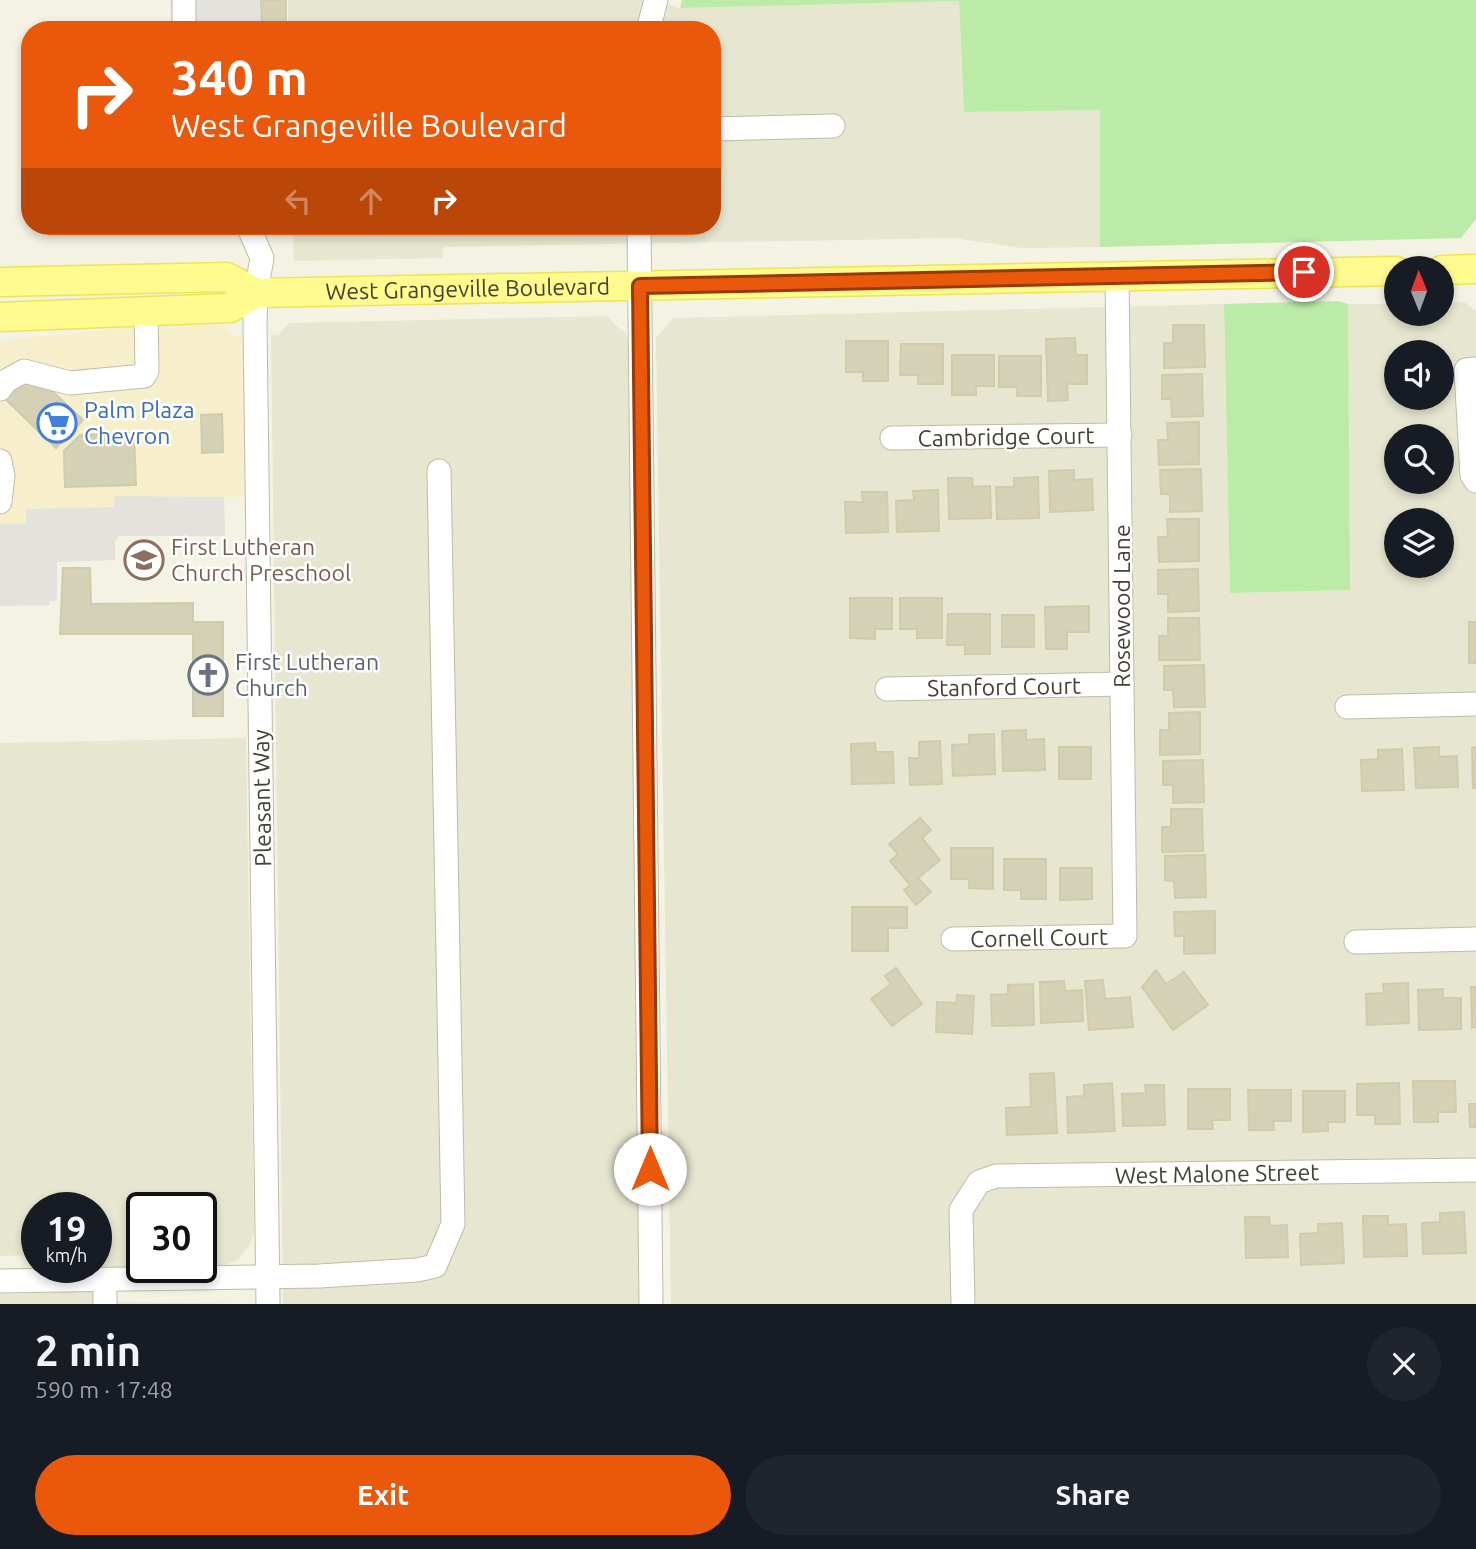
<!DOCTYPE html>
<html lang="en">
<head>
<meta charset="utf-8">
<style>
	body { margin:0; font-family:Ubuntu,sans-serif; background:#20242c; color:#f1f3f6; height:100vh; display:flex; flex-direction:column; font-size:26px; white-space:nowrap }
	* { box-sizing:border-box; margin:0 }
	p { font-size:23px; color:#9ea1a6 }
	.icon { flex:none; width:38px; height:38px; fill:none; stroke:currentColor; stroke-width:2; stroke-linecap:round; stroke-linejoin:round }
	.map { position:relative; height:1304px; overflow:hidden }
	.panel { display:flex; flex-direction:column; background:#171b24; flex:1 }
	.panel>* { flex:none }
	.hud { position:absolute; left:21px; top:21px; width:700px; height:214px; border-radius:28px; box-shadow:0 4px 10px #0003; background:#ea580c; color:#fff; overflow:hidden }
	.needle { width:46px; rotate:359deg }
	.buttons { position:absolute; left:1384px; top:256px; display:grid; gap:14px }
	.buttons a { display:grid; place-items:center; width:70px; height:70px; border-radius:50%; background:#171b24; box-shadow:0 4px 10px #0003; font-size:35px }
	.speed { position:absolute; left:21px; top:1192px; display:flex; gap:14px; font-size:35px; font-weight:700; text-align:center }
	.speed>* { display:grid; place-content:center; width:91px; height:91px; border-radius:50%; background:#171b24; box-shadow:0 4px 10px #0003; line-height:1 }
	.speed small { font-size:18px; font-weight:400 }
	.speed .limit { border:4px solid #111; border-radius:10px; background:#fff; color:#111 }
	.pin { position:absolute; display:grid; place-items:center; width:60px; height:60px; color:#fff; margin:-30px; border:4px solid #fff; border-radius:50%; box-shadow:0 2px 7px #0007 }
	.me { position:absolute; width:77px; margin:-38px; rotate:0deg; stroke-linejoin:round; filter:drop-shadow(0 0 5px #0008) }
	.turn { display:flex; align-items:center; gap:24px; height:147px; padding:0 35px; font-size:32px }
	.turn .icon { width:91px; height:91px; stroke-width:2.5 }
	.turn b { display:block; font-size:49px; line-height:60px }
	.lanes { display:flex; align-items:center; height:66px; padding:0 35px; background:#0003; justify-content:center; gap:35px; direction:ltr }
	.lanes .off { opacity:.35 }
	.round { display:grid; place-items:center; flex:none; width:74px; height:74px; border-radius:37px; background:#20242c }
	.headline { display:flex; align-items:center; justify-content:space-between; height:119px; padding:0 35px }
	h1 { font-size:42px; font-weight:600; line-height:52px }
	.action { display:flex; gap:14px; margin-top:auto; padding:14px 35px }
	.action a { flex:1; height:80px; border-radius:42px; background:#ea580c; color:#fff; font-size:28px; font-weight:600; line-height:80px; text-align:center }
	.action a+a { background:#20242c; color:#f1f3f6 }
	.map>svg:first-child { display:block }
	.residential { fill:#e7e6d0; fill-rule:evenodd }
	.commercial { fill:#f7efcb }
	.green { fill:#bceba8 }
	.parking { fill:#e3e2dc }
	.building { fill:#d5d1b7; stroke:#d0cbaa; stroke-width:2 }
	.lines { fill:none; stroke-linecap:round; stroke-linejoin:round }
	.minor-casing { stroke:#bfbca5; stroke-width:25 }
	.major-casing { stroke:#ece457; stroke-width:31 }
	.minor { stroke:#fff; stroke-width:23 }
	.major { stroke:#fffb8f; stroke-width:28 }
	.route-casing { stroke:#983908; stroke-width:18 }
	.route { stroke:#ea580c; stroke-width:12 }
	.labels { text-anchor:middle; stroke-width:5; stroke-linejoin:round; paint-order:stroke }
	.street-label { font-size:23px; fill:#454233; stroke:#fff }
	.shop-label { font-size:23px; fill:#366cbe; stroke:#fff; text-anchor:start }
	.education-label { font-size:23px; fill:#785e54; stroke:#fff; text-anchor:start }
	.worship-label { font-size:23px; fill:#5b616d; stroke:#fff; text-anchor:start }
</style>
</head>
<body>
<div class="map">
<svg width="1476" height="1304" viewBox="0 0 1476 1304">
	<rect width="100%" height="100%" fill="#f3f2e3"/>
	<g class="residential">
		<polygon points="288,0 653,0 680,8 959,1 964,112 1100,109 1100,247 1022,248 954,238 443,247 442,258 294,261 293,226 712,226 712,30 288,30"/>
		<path d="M1464 302 1476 311V1304H671L656 338 673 318 1224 304 1230 593 1350 590 1348 304H1396V313H1442V303ZM1396 352H1442V397H1396ZM1396 436H1442V481H1396ZM1396 520H1442V565H1396Z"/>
		<polygon points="607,316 620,330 624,331 630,342 642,1304 283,1304 271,335 278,335 289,323"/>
		<path d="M246 738 254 1232 249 1246 238 1260 220 1267 101 1268V1255H96V1208H37V1255L0 1256V743ZM142 1208H201V1267H142Z"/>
		<polygon points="113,1291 113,1302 239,1304 0,1304 0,1294"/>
	</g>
	<polygon class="commercial" points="223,325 233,336 242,336 247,416 247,497 115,496 115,507 27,509 26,524 0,524 0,343 11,339 116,329"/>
	<g class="green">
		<polygon points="682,0 1476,0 1476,219 1461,238 1100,247 1100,110 964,112 959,1 680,8"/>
		<polygon points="1338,301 1348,304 1350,590 1230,593 1224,304"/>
	</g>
	<g class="parking">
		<polygon points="170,0 260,0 261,30 172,30"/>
		<polygon points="115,496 224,497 225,536 119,536 115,541 115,560 57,562 57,601 50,601 49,605 0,606 0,524 26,524 26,509 114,507"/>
	</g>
	<g class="building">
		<polygon points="261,0 286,0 286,29 262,30"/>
		<polygon points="1173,325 1204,325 1205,367 1164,368 1164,343 1173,343"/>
		<polygon points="1075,338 1076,355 1087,355 1087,384 1067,384 1068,400 1048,401 1046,339"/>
		<polygon points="846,341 888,341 888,381 863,381 863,372 846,372"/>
		<polygon points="901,344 943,344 943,384 918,384 918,375 900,375"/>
		<polygon points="952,355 994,355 994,386 976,386 976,395 952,395"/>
		<polygon points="999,356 1041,356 1041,396 1017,396 1017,387 999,387"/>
		<polygon points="29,369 83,420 56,448 3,397"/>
		<polygon points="1202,374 1203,416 1172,417 1171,399 1162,399 1162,375"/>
		<polygon points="222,414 223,452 202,453 201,415"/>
		<polygon points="1199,422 1199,464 1159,465 1158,440 1168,440 1167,423"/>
		<polygon points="134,433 136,485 65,487 64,451 80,435"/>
		<polygon points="1201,469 1202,511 1170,512 1170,494 1161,494 1160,470"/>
		<polygon points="1074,470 1074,480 1092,479 1093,510 1050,512 1049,471"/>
		<polygon points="1038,477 1039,518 997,519 996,487 1014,487 1014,478"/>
		<polygon points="948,478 972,478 973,487 990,486 991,518 949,519"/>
		<polygon points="938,490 939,531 897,532 896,501 914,500 913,491"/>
		<polygon points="862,492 887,492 888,532 846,533 845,502 863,502"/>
		<polygon points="1167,519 1199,519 1199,561 1159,562 1158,537 1168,537"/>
		<polygon points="63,568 90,568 91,604 193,603 193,622 223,622 223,716 193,716 193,634 60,634"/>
		<polygon points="1198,569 1199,611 1168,612 1168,594 1158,594 1158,570"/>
		<polygon points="850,598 892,598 892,629 875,629 875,639 850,638"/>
		<polygon points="900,598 942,598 942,638 917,638 917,629 900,629"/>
		<polygon points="1089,606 1089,632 1067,632 1067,649 1046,649 1045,607"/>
		<polygon points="948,614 990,614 990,654 965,654 965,645 947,645"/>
		<rect x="1002" y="615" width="32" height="32"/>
		<polygon points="1168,618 1199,618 1200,660 1159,660 1159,636 1168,636"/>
		<rect x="1469" y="622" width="7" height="41"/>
		<polygon points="1204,665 1205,707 1174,707 1173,690 1164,690 1164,666"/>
		<polygon points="1200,712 1200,754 1160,755 1160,730 1169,730 1169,713"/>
		<polygon points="1026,730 1026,740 1044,739 1045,770 1003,771 1002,731"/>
		<polygon points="994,734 995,774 953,776 952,745 969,744 969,735"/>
		<polygon points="940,741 942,784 910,785 909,758 919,758 919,742"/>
		<polygon points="875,743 876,752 893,752 894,783 852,784 851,744"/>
		<rect x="1059" y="747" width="32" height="32"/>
		<polygon points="1439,747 1439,757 1457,756 1458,787 1416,788 1414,748"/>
		<polygon points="1476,747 1476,788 1473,788 1472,748"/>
		<polygon points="1402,749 1404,790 1362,791 1361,760 1378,759 1378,750"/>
		<polygon points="1203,760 1204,802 1173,803 1173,785 1163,785 1163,761"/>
		<polygon points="1171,809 1202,809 1203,851 1162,852 1162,827 1171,827"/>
		<polygon points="920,818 931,830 922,838 940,860 918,878 931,892 916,905 904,890 910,885 890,861 898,854 889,844"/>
		<polygon points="951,848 993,848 993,889 969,888 969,879 951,879"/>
		<polygon points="1205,855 1206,897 1175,898 1174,881 1165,880 1165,856"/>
		<polygon points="1004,859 1046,859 1046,899 1021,899 1021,890 1004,890"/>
		<polygon points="1060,868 1092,868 1092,899 1060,900"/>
		<polygon points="852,907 907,907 907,928 888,928 888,951 852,951"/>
		<polygon points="1215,911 1215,953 1184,954 1184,936 1175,936 1174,912"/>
		<polygon points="896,968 922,1004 892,1026 871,999 891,984 885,976"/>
		<polygon points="1156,970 1166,984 1184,972 1208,1005 1173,1030 1142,987"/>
		<polygon points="1103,980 1105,999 1130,997 1133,1027 1089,1030 1085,981"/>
		<polygon points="1064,981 1065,991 1082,990 1083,1021 1041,1023 1040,982"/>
		<polygon points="1408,983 1409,1023 1367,1025 1366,994 1384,993 1383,984"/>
		<polygon points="1033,984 1034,1025 992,1026 991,995 1008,994 1008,985"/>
		<polygon points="1471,987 1476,987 1476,1027 1472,1028"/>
		<polygon points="1443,989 1443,998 1461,998 1461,1029 1419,1030 1418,990"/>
		<polygon points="957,995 974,996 972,1034 936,1032 937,1002 956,1003"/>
		<polygon points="1054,1073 1057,1133 1007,1135 1006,1108 1031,1107 1030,1074"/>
		<polygon points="1413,1081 1455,1081 1456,1112 1438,1112 1438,1122 1414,1122"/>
		<polygon points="1112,1083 1115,1131 1068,1133 1067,1097 1084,1096 1084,1085"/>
		<polygon points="1399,1083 1400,1124 1375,1124 1375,1115 1357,1115 1357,1084"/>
		<polygon points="1145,1085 1164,1085 1165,1125 1123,1126 1122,1094 1146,1093"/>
		<polygon points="1188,1089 1230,1089 1230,1120 1212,1120 1213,1129 1188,1129"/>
		<polygon points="1248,1090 1291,1090 1291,1121 1273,1121 1274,1130 1249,1130"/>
		<polygon points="1303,1091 1345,1091 1345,1122 1328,1122 1328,1131 1303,1132"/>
		<polygon points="1469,1104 1476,1104 1476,1127 1470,1127"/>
		<polygon points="1464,1212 1466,1253 1423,1254 1422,1223 1440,1222 1440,1213"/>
		<polygon points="1363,1216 1388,1216 1388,1225 1406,1224 1407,1256 1364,1257"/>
		<polygon points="1245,1217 1269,1217 1270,1226 1287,1225 1288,1257 1246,1258"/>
		<polygon points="1342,1223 1344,1263 1301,1265 1300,1234 1318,1233 1318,1224"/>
	</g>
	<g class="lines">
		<g class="minor-casing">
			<g id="minor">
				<polyline points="184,0 184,30"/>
				<polyline points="648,30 656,0"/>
				<polyline points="712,129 833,126"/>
				<polyline points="248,226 262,258 256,293 255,324 268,1304"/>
				<polyline points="639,226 651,1304"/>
				<polyline points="1476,369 1466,370 1472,475 1476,481"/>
				<polyline points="0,389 6,381 24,371 70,383 144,376 147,371 146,311"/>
				<polyline points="892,438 1120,435"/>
				<polyline points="0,461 3,476 0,502"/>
				<polyline points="887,689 1122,684"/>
				<polyline points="1347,707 1476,704"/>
				<polyline points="953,939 1125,936 1117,276"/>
				<polyline points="1356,942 1476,939"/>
				<polyline points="105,1280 105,1304"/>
				<polyline points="0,1281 319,1276 417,1270 435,1266 453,1224 439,471"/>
				<polyline points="963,1304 961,1210 979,1182 996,1176 1476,1170"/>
			</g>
		</g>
		<g class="major-casing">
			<g id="major">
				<polyline points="1442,270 1476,269"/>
				<polyline points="0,282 227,277 256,293"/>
				<path id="s1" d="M0 317 230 308 256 293 1396 271"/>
			</g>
		</g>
		<use href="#minor" class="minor"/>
		<use href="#major" class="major"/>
	</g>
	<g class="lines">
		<g class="route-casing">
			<polyline id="route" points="650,1169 640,286 1304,272"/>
		</g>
		<use href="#route" class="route"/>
	</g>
	<defs>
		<g id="supermarket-ring" transform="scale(2.0125)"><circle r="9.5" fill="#fff" stroke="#3f7fe0" stroke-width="1.5"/><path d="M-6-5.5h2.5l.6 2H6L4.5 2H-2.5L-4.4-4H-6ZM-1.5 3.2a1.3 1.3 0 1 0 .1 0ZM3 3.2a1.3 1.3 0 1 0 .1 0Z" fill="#3f7fe0"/></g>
		<g id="school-ring" transform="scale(2.0125)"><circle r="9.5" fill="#fff" stroke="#8d6e63" stroke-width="1.5"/><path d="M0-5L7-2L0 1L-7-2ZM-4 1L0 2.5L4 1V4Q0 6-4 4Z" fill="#8d6e63"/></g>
		<g id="church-ring" transform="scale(2.0125)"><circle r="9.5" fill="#fff" stroke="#6b7280" stroke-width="1.5"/><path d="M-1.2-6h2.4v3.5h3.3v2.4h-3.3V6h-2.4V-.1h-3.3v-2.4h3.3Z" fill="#6b7280"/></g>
	</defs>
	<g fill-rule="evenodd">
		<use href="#supermarket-ring" x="57" y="423"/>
		<use href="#school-ring" x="144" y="560"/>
		<use href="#church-ring" x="208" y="675"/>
	</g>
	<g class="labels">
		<g class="street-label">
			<text dy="8" stroke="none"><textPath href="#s1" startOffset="472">West Grangeville Boulevard</textPath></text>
			<text transform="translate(1006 437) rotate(-1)" y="8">Cambridge Court</text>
			<text transform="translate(1122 606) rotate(-90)" y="8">Rosewood Lane</text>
			<text transform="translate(1004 687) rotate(-1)" y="8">Stanford Court</text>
			<text transform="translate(262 798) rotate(-91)" y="8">Pleasant Way</text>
			<text transform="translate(1039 938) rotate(-1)" y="8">Cornell Court</text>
			<text transform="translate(1217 1174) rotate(-1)" y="8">West Malone Street</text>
		</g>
		<g class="shop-label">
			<text x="84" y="418">Palm Plaza<tspan x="84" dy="26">Chevron</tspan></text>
		</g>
		<g class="education-label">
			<text x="171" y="555">First Lutheran<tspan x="171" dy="26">Church Preschool</tspan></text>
		</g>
		<g class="worship-label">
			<text x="235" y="670">First Lutheran<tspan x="235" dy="26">Church</tspan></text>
		</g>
	</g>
</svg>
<div class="buttons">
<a><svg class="needle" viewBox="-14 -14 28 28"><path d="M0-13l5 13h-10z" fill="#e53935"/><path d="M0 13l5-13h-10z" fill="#9ea1a6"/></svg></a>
<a><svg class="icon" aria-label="sound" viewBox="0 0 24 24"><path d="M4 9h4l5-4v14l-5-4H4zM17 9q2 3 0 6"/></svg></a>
<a><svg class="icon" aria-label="search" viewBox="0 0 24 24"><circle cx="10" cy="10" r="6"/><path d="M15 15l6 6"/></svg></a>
<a><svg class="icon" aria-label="layers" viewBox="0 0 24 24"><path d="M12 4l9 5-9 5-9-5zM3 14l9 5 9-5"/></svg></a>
</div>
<div class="speed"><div>19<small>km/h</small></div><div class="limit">30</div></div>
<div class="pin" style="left:1304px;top:272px;background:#d93025"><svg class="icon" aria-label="arrive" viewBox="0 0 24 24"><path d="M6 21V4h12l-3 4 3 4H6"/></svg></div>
<svg class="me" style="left:650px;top:1169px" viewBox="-20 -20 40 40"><circle r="19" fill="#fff"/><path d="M0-13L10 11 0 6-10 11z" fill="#ea580c"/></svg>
<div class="hud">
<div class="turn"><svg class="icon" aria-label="right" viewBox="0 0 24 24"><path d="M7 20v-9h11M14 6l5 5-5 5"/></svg><div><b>340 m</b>West Grangeville Boulevard</div></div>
<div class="lanes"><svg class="icon off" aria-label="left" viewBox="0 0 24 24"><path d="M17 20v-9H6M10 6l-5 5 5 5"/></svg><svg class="icon off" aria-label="ahead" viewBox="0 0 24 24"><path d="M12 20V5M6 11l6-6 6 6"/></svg><svg class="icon" aria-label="right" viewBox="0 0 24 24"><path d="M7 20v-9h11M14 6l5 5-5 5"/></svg></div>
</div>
</div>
<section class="panel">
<div class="headline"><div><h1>2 min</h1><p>590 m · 17:48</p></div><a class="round"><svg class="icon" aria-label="close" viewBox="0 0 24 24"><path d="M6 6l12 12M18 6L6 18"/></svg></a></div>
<div class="action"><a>Exit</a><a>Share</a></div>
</section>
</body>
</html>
